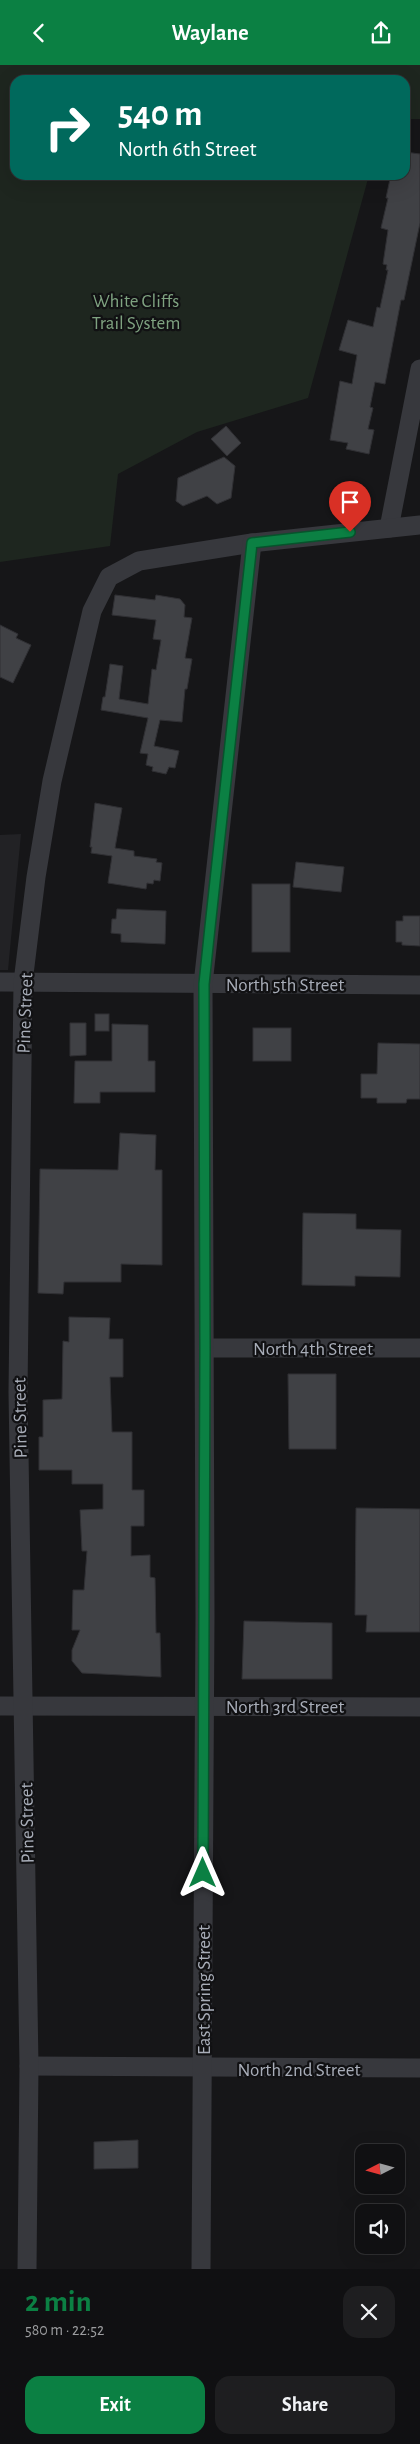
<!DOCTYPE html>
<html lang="en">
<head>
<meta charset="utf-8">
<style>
	body { margin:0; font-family:"Alegreya Sans",sans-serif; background:#1e1e20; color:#f1f3f6; height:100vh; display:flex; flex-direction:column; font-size:19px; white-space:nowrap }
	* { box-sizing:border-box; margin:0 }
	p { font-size:16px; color:#9c9d9f }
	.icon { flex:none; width:28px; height:28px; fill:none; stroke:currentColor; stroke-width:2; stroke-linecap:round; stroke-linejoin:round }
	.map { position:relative; height:2204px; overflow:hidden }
	.sheet { display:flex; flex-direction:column; background:#101012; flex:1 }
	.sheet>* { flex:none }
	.guide { position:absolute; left:10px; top:10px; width:400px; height:105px; border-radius:15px; box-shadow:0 5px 20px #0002,0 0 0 1px #303032; background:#00695c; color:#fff; overflow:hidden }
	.needle { width:32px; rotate:264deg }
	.tools { position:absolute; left:355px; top:2079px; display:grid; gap:10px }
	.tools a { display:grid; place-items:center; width:50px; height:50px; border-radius:10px; background:#101012; box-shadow:0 5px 20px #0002,0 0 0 1px #303032; font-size:25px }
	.pin { position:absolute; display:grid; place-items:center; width:42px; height:42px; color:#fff; margin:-51px -21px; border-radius:50% 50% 50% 0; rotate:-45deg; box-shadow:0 0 5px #0007 }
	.pin .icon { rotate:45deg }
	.me { position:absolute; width:55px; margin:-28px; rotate:0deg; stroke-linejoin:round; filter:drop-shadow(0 0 4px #0008) }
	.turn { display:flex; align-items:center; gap:18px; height:105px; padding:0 25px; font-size:22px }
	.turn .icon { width:65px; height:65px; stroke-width:2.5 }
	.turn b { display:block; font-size:35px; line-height:42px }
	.round { display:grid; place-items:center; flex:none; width:52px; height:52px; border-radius:15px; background:#1e1e20 }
	.summary { display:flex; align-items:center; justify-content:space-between; height:85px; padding:0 25px }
	h1 { font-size:30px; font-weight:600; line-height:38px; color:#0b8043 }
	.button { display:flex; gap:10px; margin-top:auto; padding:10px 25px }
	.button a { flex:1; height:58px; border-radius:15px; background:#0b8043; color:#fff; font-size:20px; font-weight:600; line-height:58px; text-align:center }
	.button a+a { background:#1e1e20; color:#f1f3f6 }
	header { display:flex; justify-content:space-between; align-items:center; height:65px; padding:0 25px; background:#0b8043; color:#fff; font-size:22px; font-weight:600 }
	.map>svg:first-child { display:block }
	.built { fill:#222225 }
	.green { fill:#1e261f }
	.building { fill:#404145; stroke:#303034 }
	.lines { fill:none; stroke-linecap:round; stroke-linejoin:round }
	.minor { stroke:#37383d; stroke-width:19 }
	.route-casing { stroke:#07532c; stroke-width:12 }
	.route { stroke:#0b8043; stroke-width:9 }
	.labels { text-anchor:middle; stroke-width:4.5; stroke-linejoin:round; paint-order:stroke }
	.park-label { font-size:19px; fill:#7fa381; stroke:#111113 }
	.street-label { font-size:19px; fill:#a8adb8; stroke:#111113 }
</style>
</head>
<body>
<header><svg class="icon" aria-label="back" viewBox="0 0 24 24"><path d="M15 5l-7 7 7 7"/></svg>Waylane<svg class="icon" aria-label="share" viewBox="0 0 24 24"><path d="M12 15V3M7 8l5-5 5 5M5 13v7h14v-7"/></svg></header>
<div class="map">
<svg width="420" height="2204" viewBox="0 0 420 2204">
	<rect width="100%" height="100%" fill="#161618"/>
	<polygon class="built" points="21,769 8,905 0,905 0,770"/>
	<polygon class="green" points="0,0 420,0 420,54 405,54 405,15 15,15 15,110 369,110 308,333 197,367 118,409 110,481 0,497"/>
	<g class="building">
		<polygon points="405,87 420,89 420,158 404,235 401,235 385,319 375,317 370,342 373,343 368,364 374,365 369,389 346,384 348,378 330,375 340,316 352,319 357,290 339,285 348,255 373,262 377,242 380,243 388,205 386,205 387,200 383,199 388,165 381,163 388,133 386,133 390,114 397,115 398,110 405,110"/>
		<polygon points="226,361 241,378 227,391 211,374"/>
		<polygon points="224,392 235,401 231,433 217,439 207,431 183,441 176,436 178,413"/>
		<polygon points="115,530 155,535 156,530 180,534 185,540 184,552 192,553 185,593 192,594 187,624 185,624 182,657 160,655 154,681 179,686 175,703 169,702 166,709 152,706 153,702 146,700 148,689 140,688 148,653 101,645 103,632 105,632 110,599 123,601 119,634 148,639 152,604 156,605 161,575 153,574 156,555 112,550"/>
		<polygon points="0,560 18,569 16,573 31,580 13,618 0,612"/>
		<polygon points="95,738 122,743 115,783 134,786 134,791 157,794 156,797 162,798 160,816 154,815 153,819 147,818 146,824 108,818 112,791 91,788 92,782 90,782"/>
		<polygon points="296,797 344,802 341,827 293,822"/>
		<rect x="252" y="819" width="38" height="68"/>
		<polygon points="117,844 166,846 165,879 121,877 121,869 111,868 112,854 116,854"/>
		<polygon points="403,851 420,851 420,881 402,880 402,877 396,877 396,856 403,856"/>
		<rect x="95" y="949" width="14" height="17"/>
		<polygon points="70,958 86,958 86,990 70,991"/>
		<polygon points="112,959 148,960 148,996 155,996 155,1027 100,1027 100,1038 74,1038 75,996 112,996"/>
		<rect x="253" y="963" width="38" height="33"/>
		<polygon points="378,978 420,979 420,1034 407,1034 406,1038 377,1038 377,1033 361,1033 361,1009 377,1009"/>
		<polygon points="120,1068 156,1070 155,1105 162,1105 162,1200 121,1199 121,1217 64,1217 63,1229 38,1228 40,1104 118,1105"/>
		<polygon points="303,1148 356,1149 356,1164 401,1165 400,1212 355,1211 355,1221 302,1220"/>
		<polygon points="69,1252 110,1253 109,1274 123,1274 123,1312 110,1312 112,1367 132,1367 132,1425 144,1425 144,1461 131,1461 131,1491 150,1490 150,1512 155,1513 156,1568 160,1568 161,1612 82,1608 72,1596 72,1585 80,1565 72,1565 73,1525 84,1525 87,1486 82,1486 80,1445 103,1444 103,1419 72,1419 72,1405 39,1405 39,1372 43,1372 43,1335 62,1334 63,1276 69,1277"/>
		<polygon points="288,1309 336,1309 336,1384 289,1384"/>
		<polygon points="356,1443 420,1444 420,1567 366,1567 367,1550 355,1550"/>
		<polygon points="244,1556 332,1558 332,1614 242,1614"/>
		<polygon points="138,2075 138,2103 94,2104 94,2077"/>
	</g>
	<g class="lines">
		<g class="minor">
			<polyline points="389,463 420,304"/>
			<polyline points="0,917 420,920"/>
			<polyline points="205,1283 420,1283"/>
			<polyline points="0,1641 420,1642"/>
			<polyline points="29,2001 420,2003"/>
			<polyline points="27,2204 29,2001 18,1327 23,917 36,812 52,716 92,546 109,512 139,496 252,478 420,460"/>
			<polyline points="201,2204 205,1551 203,919 252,478"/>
		</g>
	</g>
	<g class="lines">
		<g class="route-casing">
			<polyline id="route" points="203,1808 205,1283 204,919 210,862 252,478 350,467"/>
		</g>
		<use href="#route" class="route"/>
	</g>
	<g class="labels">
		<g class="park-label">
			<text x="136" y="242">White Cliffs<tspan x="136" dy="22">Trail System</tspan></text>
		</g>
		<g class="street-label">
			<text x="285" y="926">North 5th Street</text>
			<text transform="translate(24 948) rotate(-88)" y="7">Pine Street</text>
			<text x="313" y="1290">North 4th Street</text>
			<text transform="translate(19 1353) rotate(-91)" y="7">Pine Street</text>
			<text x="285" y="1648">North 3rd Street</text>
			<text transform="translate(26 1758) rotate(-91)" y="7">Pine Street</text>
			<text transform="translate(203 1925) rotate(-90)" y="7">East Spring Street</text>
			<text x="299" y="2011">North 2nd Street</text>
		</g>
	</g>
</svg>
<div class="tools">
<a><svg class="needle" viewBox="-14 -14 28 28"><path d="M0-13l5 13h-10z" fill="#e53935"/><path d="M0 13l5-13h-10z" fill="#9c9d9f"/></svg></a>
<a><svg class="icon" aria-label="sound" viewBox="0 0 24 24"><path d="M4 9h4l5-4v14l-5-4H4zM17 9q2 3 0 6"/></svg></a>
</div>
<div class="pin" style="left:350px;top:467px;background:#d93025"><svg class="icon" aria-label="arrive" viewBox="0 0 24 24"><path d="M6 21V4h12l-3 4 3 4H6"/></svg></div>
<svg class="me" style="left:203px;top:1808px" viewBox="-20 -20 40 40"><path d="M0-17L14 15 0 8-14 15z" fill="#0b8043" stroke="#fff" stroke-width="4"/></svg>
<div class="guide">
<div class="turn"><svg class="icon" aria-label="right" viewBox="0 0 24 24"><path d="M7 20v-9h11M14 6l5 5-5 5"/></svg><div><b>540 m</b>North 6th Street</div></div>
</div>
</div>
<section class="sheet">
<div class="summary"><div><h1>2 min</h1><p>580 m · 22:52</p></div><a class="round"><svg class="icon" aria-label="close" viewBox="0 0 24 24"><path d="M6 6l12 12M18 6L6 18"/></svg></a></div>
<div class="button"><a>Exit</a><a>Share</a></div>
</section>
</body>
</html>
